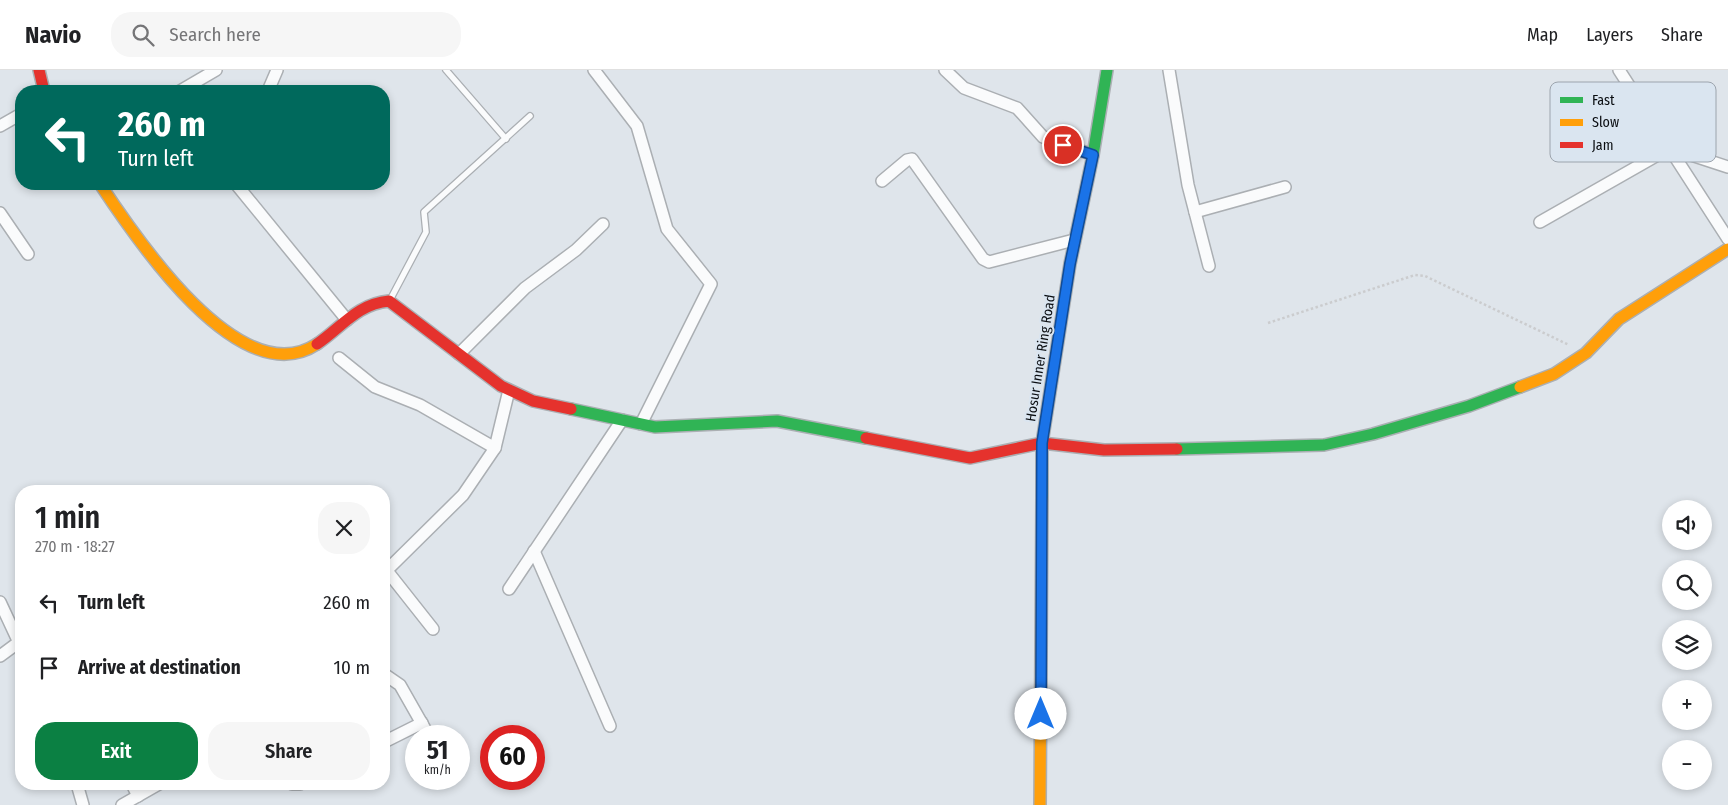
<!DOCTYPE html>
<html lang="en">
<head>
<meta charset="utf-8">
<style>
	body { margin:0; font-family:"Fira Sans Condensed",sans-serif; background:#f6f6f6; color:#202124; height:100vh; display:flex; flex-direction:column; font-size:19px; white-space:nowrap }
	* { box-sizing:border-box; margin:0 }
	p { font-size:16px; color:#757577 }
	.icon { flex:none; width:28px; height:28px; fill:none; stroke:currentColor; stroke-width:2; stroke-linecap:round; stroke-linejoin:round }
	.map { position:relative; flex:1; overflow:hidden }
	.details { position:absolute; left:15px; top:415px; width:375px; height:305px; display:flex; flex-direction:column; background:#fff; border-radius:20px; box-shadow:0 2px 8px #0003 }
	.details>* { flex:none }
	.top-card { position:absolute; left:15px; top:15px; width:375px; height:105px; border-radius:20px; box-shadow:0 2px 8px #0003; background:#00695c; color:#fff; overflow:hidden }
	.tools { position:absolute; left:1662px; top:430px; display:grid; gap:10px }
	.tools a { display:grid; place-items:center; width:50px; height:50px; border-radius:50%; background:#fff; box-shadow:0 2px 8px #0003; font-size:25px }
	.speed { position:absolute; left:405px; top:655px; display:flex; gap:10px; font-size:25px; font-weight:700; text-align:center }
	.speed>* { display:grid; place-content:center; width:65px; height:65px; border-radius:50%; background:#fff; box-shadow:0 2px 8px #0003; line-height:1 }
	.speed small { font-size:12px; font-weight:400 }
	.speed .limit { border:8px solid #d22; background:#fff; color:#111 }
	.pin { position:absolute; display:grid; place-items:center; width:42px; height:42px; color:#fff; margin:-21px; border:2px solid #fff; border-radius:50%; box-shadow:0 1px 5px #0007 }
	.me { position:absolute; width:55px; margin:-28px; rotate:0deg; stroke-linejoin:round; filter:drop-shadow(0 0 4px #0008) }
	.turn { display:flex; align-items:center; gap:18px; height:105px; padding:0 20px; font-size:22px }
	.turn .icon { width:65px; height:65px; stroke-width:2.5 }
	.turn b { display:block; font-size:35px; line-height:42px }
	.round { display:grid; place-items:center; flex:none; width:52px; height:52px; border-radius:20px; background:#f6f6f6 }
	.summary { display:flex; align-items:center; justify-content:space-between; height:85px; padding:0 20px }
	h1 { font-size:30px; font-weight:600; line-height:38px }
	.primary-button { display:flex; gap:10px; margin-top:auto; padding:10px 20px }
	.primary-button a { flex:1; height:58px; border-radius:20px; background:#0b8043; color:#fff; font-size:20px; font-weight:600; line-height:58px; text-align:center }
	.primary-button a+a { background:#f6f6f6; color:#202124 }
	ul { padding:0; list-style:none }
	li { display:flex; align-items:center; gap:15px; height:65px; padding:0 20px }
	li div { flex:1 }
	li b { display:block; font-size:19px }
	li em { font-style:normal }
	header { display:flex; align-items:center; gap:30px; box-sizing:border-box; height:70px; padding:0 25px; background:#fff; border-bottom:1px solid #e0e0e0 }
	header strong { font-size:24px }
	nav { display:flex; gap:28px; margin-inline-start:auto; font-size:18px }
	.search { width:350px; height:45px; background:#f6f6f6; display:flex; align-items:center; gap:12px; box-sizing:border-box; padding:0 18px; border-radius:20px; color:#757577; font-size:19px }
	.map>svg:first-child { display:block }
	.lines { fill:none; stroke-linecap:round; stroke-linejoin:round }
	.lane-casing { stroke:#abafb3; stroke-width:8 }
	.street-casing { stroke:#abafb3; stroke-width:14 }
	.fast-casing { stroke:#abafb3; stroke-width:14 }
	.slow-casing { stroke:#abafb3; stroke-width:14 }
	.jam-casing { stroke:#abafb3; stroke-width:14 }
	.path { stroke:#cbccce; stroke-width:2.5; stroke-dasharray:2.5 2.5; stroke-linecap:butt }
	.lane { stroke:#fafbfc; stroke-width:5.5 }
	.street { stroke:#fafbfc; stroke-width:11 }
	.fast { stroke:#30b455; stroke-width:11 }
	.slow { stroke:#ff9f0a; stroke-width:11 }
	.jam { stroke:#e5322d; stroke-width:11 }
	.route-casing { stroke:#114b97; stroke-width:12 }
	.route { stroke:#1a73e8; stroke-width:9 }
	.labels { text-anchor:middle; stroke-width:4; stroke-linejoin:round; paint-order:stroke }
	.street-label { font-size:14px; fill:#0a0d11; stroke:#dae5f0 }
	.key { fill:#dae5f0; stroke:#9ca4ad; stroke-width:1 }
	.key-label { font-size:14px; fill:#0a0d11 }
</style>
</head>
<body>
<header>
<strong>Navio</strong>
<div class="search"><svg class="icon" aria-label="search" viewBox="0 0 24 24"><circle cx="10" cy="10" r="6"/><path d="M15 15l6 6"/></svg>Search here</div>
<nav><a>Map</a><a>Layers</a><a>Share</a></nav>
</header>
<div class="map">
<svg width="1728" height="735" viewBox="0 0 1728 735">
	<rect width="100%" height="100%" fill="#dfe5eb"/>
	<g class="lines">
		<g class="lane-casing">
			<g id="lane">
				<polyline points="446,0 506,69"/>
				<polyline points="390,230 426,162 424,142 530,46"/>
			</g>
		</g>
		<g class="street-casing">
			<g id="street">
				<polyline points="594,0 637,56 667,159 711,214 641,354"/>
				<polyline points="945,0 964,18 1017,38 1043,67 1093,85"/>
				<polyline points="1169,0 1188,115 1209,196"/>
				<polyline points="1619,0 1728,169"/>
				<polyline points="180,21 216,0"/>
				<polyline points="268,21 277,0"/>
				<polyline points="0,56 21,44"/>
				<polyline points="882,111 907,90 912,89 983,189 989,192 1074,170"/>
				<polyline points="236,114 347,250"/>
				<polyline points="1195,142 1285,117"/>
				<polyline points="0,143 28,184"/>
				<polyline points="1540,152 1670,78 1728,97"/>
				<polyline points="459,284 525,218 576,180 603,154"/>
				<polyline points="339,288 375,317 420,335 495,378"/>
				<polyline points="534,481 610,656"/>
				<polyline points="384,497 433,559"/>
				<polyline points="384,503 463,425 495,378 509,320"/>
				<polyline points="509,519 622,350"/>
				<polyline points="0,532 21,577"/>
				<polyline points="0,586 19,572"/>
				<polyline points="384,604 400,615 429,666"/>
				<polyline points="384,672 422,653"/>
				<polyline points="77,714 83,735"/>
				<polyline points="132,714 138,726"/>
				<polyline points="292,714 300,714"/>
				<polyline points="122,735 159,714"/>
			</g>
		</g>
		<g class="fast-casing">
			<g id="fast">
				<polyline points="571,339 655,357 777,351 866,368"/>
				<polyline points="1177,379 1324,375 1373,364 1469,336 1520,317"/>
				<polyline points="1042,428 1042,373 1070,194 1093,85 1107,0"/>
			</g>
		</g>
		<g class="slow-casing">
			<g id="slow">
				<path d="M100 114C135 167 240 325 317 274"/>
				<polyline points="1520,317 1554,304 1586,283 1619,249 1728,179"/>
				<polyline points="1040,735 1042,428"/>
			</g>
		</g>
		<g class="jam-casing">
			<g id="jam">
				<polyline points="39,0 44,21"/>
				<path d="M317 274C342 257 357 234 389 231L501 316 533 331 571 339"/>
				<polyline points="866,368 970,388 1042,373 1104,380 1177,379"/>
			</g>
		</g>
		<polyline class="path" points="1268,253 1415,205 1425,206 1569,275"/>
		<use href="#lane" class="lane"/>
		<use href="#street" class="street"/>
		<use href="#fast" class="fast"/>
		<use href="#slow" class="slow"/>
		<use href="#jam" class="jam"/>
	</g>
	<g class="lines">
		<g class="route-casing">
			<polyline id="route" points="1041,644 1042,373 1070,194 1093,85 1063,75"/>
		</g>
		<use href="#route" class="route"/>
	</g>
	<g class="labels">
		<g class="street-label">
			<text transform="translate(1040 288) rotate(-81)" y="5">Hosur Inner Ring Road</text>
		</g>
	</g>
	<rect x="1550" y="12" width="166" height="80" rx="8" class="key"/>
	<rect x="1560" y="27" width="23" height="6" fill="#30b455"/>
	<rect x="1560" y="49" width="23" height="7" fill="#ff9f0a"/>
	<rect x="1560" y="72" width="23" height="6" fill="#e5322d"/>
	<g class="key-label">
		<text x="1592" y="35">Fast</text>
		<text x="1592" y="57">Slow</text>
		<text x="1592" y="80">Jam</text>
	</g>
</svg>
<div class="tools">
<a><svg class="icon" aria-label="sound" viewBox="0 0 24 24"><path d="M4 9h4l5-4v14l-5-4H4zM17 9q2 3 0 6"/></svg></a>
<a><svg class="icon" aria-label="search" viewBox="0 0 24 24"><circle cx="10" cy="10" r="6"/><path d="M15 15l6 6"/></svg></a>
<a><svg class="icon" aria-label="layers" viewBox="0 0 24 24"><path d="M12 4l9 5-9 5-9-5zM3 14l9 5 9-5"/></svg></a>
<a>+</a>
<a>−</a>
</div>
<div class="speed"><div>51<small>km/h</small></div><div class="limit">60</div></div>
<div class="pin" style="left:1063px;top:75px;background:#d93025"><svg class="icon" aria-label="arrive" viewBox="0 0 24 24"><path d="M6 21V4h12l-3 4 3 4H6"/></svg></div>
<svg class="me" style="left:1041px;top:644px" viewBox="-20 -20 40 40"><circle r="19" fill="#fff"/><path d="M0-13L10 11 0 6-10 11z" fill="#1a73e8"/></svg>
<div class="top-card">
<div class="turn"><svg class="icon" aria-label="left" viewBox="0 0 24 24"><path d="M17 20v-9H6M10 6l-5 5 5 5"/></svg><div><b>260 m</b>Turn left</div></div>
</div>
<section class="details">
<div class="summary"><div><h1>1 min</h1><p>270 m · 18:27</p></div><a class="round"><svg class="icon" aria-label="close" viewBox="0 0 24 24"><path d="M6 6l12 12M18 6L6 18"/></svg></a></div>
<ul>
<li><svg class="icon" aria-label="left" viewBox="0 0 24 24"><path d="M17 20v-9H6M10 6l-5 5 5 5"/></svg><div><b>Turn left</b></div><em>260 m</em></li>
<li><svg class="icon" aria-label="arrive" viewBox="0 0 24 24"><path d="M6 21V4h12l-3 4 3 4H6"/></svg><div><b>Arrive at destination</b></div><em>10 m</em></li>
</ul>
<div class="primary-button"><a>Exit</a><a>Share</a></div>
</section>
</div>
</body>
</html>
